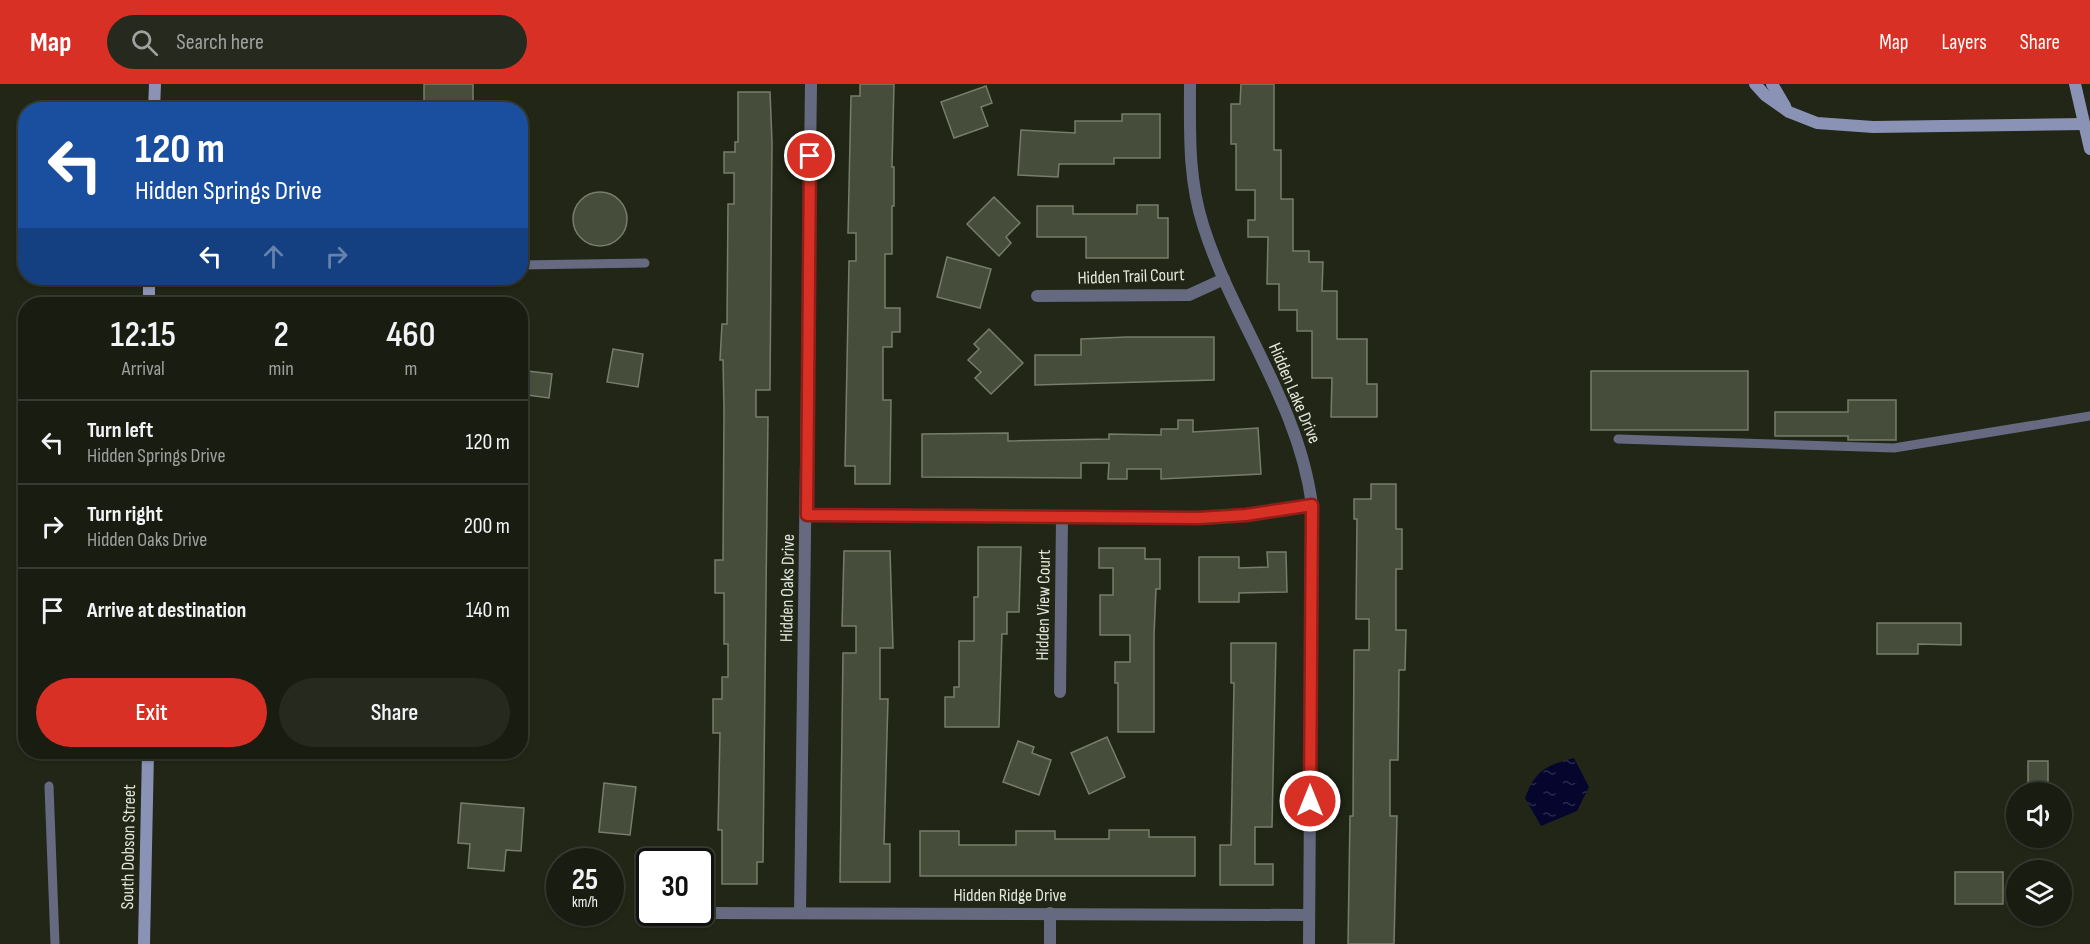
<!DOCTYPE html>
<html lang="en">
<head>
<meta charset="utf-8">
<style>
	body { margin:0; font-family:"Sofia Sans Condensed",sans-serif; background:#26291e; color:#f1f3f6; height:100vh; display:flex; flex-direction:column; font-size:22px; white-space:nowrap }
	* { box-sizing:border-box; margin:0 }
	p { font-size:20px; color:#9fa19f }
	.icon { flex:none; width:33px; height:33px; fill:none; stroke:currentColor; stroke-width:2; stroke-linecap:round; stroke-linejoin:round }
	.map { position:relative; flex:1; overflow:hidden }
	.sheet { position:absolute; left:18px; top:213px; width:510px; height:462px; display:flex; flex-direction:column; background:#191c10; border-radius:24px; box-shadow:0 2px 4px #0004,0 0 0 2px #373a30 }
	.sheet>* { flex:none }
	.top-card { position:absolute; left:18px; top:18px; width:510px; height:183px; border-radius:24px; box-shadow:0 2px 4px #0004,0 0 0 2px #373a30; background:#1a4fa0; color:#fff; overflow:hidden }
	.buttons { position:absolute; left:2006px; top:698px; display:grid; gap:12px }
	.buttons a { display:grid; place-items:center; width:66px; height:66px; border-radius:50%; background:#191c10; box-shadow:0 2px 4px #0004,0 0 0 2px #373a30; font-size:30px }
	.speed { position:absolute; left:546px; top:764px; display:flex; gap:12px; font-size:30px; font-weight:700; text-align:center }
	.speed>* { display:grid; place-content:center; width:78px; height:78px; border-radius:50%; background:#191c10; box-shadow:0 2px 4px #0004,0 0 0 2px #373a30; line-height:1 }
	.speed small { font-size:15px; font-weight:400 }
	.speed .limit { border:3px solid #111; border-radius:9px; background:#fff; color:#111 }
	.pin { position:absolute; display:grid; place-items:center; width:51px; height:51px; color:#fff; margin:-26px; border:3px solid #fff; border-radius:50%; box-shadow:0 2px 6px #0007 }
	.me { position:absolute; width:66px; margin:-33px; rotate:0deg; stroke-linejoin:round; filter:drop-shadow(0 0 4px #0008) }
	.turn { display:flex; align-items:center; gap:21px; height:126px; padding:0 18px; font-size:27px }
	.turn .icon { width:78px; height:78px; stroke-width:2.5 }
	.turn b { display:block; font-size:42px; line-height:51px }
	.lanes { display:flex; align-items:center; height:57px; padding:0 18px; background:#0003; justify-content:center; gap:30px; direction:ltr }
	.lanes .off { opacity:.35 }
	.eta { display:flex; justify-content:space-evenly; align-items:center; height:102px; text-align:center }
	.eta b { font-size:36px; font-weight:600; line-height:42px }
	.button { display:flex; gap:12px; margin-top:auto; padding:12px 18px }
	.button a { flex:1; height:69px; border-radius:36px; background:#d93025; color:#fff; font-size:24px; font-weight:600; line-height:69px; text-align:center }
	.button a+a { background:#26291e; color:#f1f3f6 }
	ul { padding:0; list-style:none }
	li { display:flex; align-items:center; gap:18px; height:84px; padding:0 18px; border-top:2px solid #373a30 }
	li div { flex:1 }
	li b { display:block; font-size:22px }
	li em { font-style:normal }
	header { display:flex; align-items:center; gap:36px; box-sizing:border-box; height:84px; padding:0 30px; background:#d93025; color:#fff }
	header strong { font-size:28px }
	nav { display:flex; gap:33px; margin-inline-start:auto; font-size:21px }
	.search { width:420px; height:54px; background:#26291e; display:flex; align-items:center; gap:15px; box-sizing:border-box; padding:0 21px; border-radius:33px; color:#9fa19f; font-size:22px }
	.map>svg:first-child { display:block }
	.water { fill:url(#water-ripples) }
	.building { fill:#474d3b; stroke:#777d6a; stroke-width:1.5 }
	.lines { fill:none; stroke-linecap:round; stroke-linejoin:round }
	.lane { stroke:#656a81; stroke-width:9 }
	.street { stroke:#656a81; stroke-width:12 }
	.secondary { stroke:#8a93b6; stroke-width:12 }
	.route-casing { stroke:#8d1f18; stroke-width:15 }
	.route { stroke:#d93025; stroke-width:10 }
	.labels { text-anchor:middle; stroke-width:6; stroke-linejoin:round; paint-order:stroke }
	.street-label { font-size:18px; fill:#e3e7dc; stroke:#212616 }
</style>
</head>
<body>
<header>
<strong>Map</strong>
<div class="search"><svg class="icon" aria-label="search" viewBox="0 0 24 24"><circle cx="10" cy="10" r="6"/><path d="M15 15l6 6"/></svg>Search here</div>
<nav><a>Map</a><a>Layers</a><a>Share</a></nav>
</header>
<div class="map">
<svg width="2090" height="860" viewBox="0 0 2090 860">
	<defs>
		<pattern id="water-ripples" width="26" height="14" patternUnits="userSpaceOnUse" patternTransform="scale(1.5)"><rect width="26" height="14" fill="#06052e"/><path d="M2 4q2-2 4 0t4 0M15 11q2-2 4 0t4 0" fill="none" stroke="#2a294c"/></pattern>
	</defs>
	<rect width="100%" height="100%" fill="#212616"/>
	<path class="water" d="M1574 674 1589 703 1577 727 1541 742 1525 714C1536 685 1546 682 1574 674Z"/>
	<g class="building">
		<rect x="424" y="0" width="49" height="26"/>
		<polygon points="860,0 894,0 892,83 894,83 894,122 892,122 892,170 885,170 885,224 900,224 900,248 892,248 892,263 883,263 883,316 891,316 890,400 855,400 855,382 845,382 849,177 856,177 856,149 848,149 851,12 860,12"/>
		<polygon points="1241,0 1274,0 1274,66 1281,66 1281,115 1293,115 1293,167 1309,167 1309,178 1323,178 1322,207 1337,207 1337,255 1367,255 1367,300 1377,300 1377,333 1331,333 1332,294 1312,294 1312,247 1297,247 1297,226 1279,226 1279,200 1267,200 1268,153 1248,153 1248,136 1255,136 1255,106 1236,106 1236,60 1231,60 1231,20 1240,20"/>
		<polygon points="986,2 992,19 981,23 988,42 954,54 941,18"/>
		<polygon points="738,8 770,8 772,58 770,306 756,306 756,333 768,333 763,778 757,778 757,800 722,800 722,746 718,746 720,649 713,649 713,615 722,615 722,593 728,593 728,560 724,560 724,509 715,509 715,476 723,476 724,327 723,276 720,276 722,240 727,240 728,120 734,120 734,89 724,89 724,68 735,68 735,58 738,58"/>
		<polygon points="1122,30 1160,30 1160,74 1114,74 1114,80 1059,80 1058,93 1018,91 1021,46 1075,49 1075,37 1122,37"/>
		<circle cx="600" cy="135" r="27"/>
		<polygon points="994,113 1020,139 1006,153 1011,159 999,172 967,140"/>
		<polygon points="1137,121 1158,121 1158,134 1168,134 1168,174 1086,174 1086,153 1037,153 1037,122 1073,122 1073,130 1137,130"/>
		<polygon points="947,173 991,185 980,224 937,213"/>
		<polygon points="989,245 1023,279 991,310 975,294 981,288 968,276 979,265 974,260"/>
		<polygon points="1127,253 1214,253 1214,296 1035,301 1035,271 1081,271 1081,255"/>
		<polygon points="613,265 643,270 638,303 607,298"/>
		<polygon points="520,286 552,290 549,314 520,310"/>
		<rect x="1591" y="287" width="157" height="59"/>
		<polygon points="1848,316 1896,316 1896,356 1848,356 1848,352 1775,352 1775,328 1848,328"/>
		<polygon points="1178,336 1193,336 1193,348 1258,344 1261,390 1161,395 1161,385 1127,385 1127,395 1108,395 1109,379 1081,379 1081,394 922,393 922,350 1008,349 1008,357 1109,355 1109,350 1161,351 1161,345 1178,345"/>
		<polygon points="1371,400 1396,400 1396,445 1402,445 1402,485 1396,485 1396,546 1406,546 1405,586 1399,586 1398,676 1390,676 1390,732 1397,732 1394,860 1348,860 1350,732 1353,732 1354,566 1369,566 1369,535 1356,535 1357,435 1354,435 1354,415 1371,415"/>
		<polygon points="978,463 1021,463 1019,528 1007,528 1007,550 1002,550 999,643 945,643 945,613 954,613 954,603 959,603 959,557 974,557 974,513 978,513"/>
		<polygon points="1099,464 1145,464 1145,475 1160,475 1160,505 1156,505 1154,551 1154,648 1118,648 1118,599 1115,599 1115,578 1130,578 1130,551 1100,551 1100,511 1113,511 1113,484 1099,484"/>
		<polygon points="844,467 890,467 893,564 880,564 880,615 888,615 884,760 890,760 890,798 840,798 843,569 856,569 856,542 842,542"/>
		<polygon points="1267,468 1286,468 1287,508 1239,509 1239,518 1199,518 1199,473 1239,473 1239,484 1268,483"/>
		<polygon points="1877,539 1961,539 1961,561 1918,560 1918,570 1877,570"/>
		<polygon points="1231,559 1276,559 1272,743 1255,743 1255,780 1273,780 1273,801 1220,801 1220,761 1231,761 1234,599 1231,599"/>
		<polygon points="1107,653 1125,693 1089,710 1071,669"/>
		<polygon points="1018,657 1034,663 1032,669 1051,676 1039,711 1003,698"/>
		<rect x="2028" y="677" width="20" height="30"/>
		<polygon points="604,699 636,703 630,751 599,748"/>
		<polygon points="461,719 524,724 521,767 506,766 504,787 468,784 470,760 458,759"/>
		<polygon points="1109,746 1149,746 1149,753 1195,753 1195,792 920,792 920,747 959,747 959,761 1016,761 1016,747 1055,747 1055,755 1109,755"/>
		<rect x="1955" y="788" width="48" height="32"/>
	</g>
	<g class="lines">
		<g class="lane">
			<polyline points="520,181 645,179"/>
			<polyline points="1618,355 1894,364 2090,332"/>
			<polyline points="49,702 55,860"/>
		</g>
		<g class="street">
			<path d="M1190 0C1190 48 1188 94 1203 141 1233 237 1299 319 1312 421L1309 860"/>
			<polyline points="1037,212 1189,211 1224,195"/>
			<polyline points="807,431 1199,434 1246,431 1312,421"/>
			<polyline points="1060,608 1062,434"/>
			<polyline points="711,829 1309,831"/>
			<polyline points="800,829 811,0"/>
			<polyline points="1050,860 1050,829"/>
		</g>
		<g class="secondary">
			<polyline points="1755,0 1765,11 1789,28 1817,39 1873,43 2083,40"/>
			<polyline points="1772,0 1785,22"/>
			<polyline points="2075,0 2090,65"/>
			<polyline points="154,26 155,0"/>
			<polyline points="149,220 149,194"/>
			<polyline points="144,860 148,668"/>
		</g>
	</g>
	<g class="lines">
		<g class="route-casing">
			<polyline id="route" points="810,72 807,431 1199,434 1246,431 1312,421 1310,717"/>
		</g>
		<use href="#route" class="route"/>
	</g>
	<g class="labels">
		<g class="street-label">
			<text transform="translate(1131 192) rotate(-2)" y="6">Hidden Trail Court</text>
			<text transform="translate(1295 309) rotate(67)" y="6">Hidden Lake Drive</text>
			<text transform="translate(787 504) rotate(-89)" y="6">Hidden Oaks Drive</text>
			<text transform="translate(1043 521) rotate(-89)" y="6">Hidden View Court</text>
			<text transform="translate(128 763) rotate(-89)" y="6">South Dobson Street</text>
			<text x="1010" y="817">Hidden Ridge Drive</text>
		</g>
	</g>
</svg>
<div class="buttons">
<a><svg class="icon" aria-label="sound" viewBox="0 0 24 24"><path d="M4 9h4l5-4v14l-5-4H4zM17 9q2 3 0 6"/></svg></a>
<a><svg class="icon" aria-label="layers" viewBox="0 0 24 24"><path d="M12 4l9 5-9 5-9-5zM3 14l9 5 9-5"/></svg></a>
</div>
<div class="speed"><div>25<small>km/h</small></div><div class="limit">30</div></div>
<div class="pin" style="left:810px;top:72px;background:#d93025"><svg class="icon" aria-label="arrive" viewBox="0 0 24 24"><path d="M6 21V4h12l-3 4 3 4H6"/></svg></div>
<svg class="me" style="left:1310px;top:717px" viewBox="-20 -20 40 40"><circle r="17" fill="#d93025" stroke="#fff" stroke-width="3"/><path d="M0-11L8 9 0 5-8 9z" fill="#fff"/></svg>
<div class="top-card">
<div class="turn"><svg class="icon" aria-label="left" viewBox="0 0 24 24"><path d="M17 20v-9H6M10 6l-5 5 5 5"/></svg><div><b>120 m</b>Hidden Springs Drive</div></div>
<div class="lanes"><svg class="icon" aria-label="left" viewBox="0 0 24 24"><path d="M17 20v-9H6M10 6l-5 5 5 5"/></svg><svg class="icon off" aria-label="ahead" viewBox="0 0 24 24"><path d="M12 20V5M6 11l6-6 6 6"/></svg><svg class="icon off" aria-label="right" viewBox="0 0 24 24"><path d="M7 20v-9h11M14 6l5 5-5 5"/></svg></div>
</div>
<section class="sheet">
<div class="eta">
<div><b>12:15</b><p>Arrival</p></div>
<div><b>2</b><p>min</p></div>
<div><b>460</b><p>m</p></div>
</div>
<ul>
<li><svg class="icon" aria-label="left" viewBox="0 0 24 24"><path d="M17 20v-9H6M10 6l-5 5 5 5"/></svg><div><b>Turn left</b><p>Hidden Springs Drive</p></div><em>120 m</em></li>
<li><svg class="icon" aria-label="right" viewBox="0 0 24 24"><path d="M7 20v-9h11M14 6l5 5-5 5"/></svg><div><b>Turn right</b><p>Hidden Oaks Drive</p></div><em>200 m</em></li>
<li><svg class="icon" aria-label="arrive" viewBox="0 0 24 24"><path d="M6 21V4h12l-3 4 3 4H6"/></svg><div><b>Arrive at destination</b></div><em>140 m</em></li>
</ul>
<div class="button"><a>Exit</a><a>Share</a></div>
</section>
</div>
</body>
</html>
